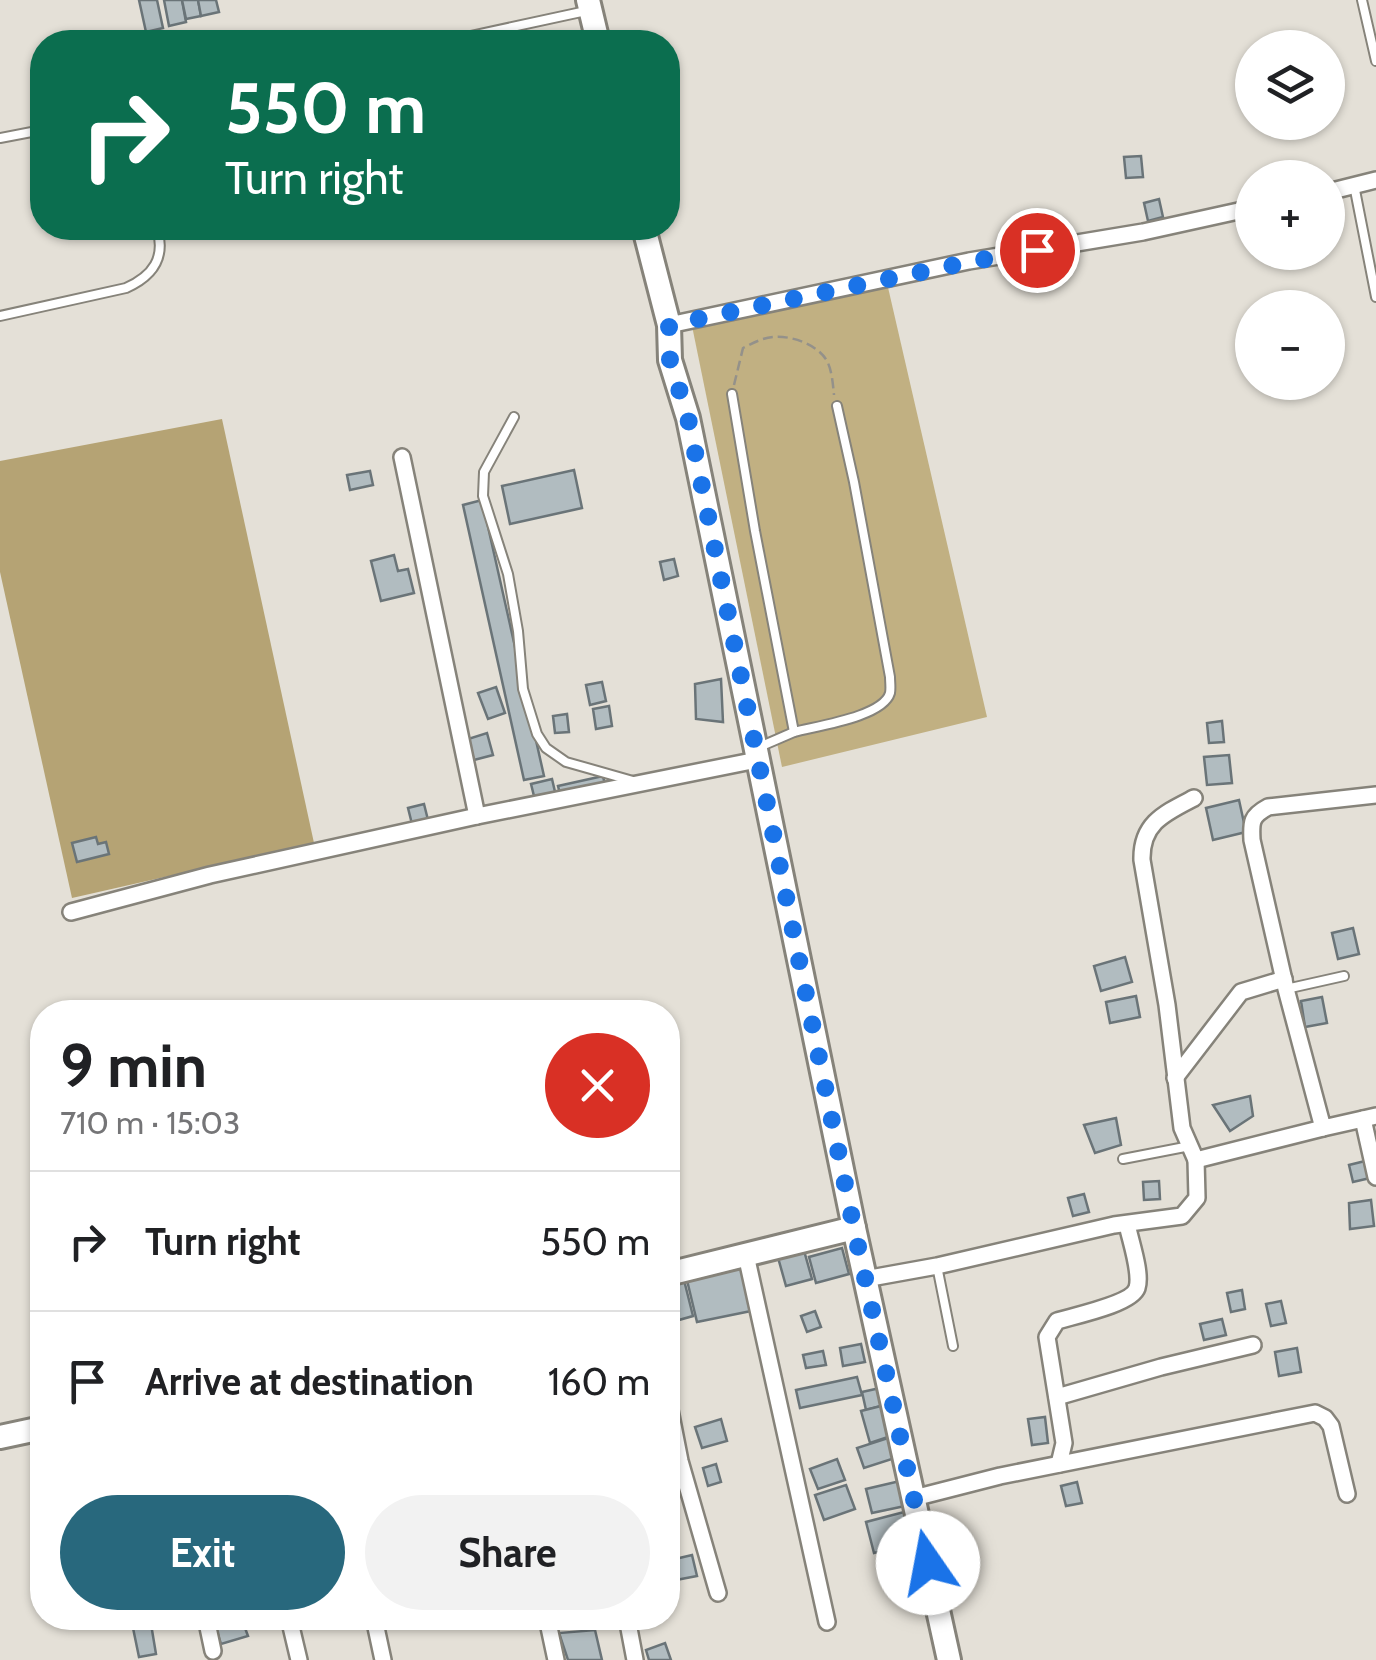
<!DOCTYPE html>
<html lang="en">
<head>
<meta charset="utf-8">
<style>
	body { margin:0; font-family:Cabin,sans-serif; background:#f2f2f2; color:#202124; height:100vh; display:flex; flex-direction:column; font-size:38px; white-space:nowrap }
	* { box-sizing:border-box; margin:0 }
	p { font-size:32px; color:#757577 }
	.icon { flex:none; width:55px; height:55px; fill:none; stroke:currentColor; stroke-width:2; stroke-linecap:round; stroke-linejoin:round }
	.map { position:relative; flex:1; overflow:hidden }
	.panel { position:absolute; left:30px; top:1000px; width:650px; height:630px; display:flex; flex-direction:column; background:#fff; border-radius:40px; box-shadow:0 2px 8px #0004 }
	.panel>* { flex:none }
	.top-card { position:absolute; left:30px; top:30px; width:650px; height:210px; border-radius:40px; box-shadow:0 2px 8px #0004; background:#0b6e4f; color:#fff; overflow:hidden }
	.tools { position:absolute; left:1235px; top:30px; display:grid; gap:20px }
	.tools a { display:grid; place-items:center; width:110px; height:110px; border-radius:50%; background:#fff; box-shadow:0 2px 8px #0004; font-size:50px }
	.pin { position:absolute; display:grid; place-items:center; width:85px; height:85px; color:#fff; margin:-42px; border:5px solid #fff; border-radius:50%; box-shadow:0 2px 10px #0007 }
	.me { position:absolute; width:110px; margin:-55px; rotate:348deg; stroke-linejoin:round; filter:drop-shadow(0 0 8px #0008) }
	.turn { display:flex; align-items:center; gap:35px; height:210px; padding:0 30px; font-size:45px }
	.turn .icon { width:130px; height:130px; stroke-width:2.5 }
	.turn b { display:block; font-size:70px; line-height:85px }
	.round { display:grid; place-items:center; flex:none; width:105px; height:105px; border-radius:52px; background:#f2f2f2 }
	.summary { display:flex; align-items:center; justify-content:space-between; height:170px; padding:0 30px }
	h1 { font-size:60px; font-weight:700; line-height:75px }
	.action { display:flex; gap:20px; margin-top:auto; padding:20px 30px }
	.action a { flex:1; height:115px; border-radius:60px; background:#28687d; color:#fff; font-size:40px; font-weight:700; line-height:115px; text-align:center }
	.action a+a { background:#f2f2f2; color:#202124 }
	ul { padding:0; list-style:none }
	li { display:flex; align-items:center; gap:30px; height:140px; padding:0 30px; border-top:2px solid #e0e0e0 }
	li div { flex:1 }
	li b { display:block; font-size:38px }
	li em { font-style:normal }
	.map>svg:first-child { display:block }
	.green { fill:#c1b082 }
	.forest { fill:#b5a374 }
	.building { fill:#b1bcc0; stroke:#6a7478; stroke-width:2.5 }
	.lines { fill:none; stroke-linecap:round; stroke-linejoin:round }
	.lane-casing { stroke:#86837a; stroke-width:12 }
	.street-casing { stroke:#86837a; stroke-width:20 }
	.secondary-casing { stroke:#86837a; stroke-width:28 }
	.path { stroke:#94918a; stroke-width:2.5; stroke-dasharray:10 5; stroke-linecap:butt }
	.lane { stroke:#fff; stroke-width:8 }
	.street { stroke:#fff; stroke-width:15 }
	.secondary { stroke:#fff; stroke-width:22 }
	.route { stroke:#1a73e8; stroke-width:18; stroke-dasharray:0 32.4 }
</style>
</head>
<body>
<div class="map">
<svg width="1376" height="1660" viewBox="0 0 1376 1660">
	<rect width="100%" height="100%" fill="#e4e0d7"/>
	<polygon class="green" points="887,283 987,717 782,767 691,321"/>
	<polygon class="forest" points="222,419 314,843 72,898 0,572 0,461"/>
	<g class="building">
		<polygon points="139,0 157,0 163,28 146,32"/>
		<polygon points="164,0 182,0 186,22 169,26"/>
		<polygon points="182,0 198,0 201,16 186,19"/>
		<polygon points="198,0 216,0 219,12 201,16"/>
		<polygon points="1141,156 1143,177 1126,178 1124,157"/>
		<polygon points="1159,199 1163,217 1148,221 1144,203"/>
		<polygon points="574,470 582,508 510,524 502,486"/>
		<polygon points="370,471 373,485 350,490 347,475"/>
		<polygon points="482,500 544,776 524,780 463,505"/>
		<polygon points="394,555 398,571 408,569 414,593 381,601 371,561"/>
		<polygon points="674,559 678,576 664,580 660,562"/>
		<polygon points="721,679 723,722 696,719 695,684"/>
		<polygon points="602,682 606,701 590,705 586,685"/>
		<polygon points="496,687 505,713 488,719 478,693"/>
		<polygon points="609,706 612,726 596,729 593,709"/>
		<polygon points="567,714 569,732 555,733 553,716"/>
		<polygon points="1222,721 1224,742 1209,743 1207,723"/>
		<polygon points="487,733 493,755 474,760 468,739"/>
		<polygon points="1229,755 1232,783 1207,785 1204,757"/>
		<polygon points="603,776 605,785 560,794 558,786"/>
		<polygon points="552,779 556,796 535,800 531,784"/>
		<polygon points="1239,800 1246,832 1213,840 1206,808"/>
		<polygon points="424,804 429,824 413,828 408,808"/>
		<polygon points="96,837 98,844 106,842 109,854 77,862 72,843"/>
		<polygon points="1353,928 1359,954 1338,959 1332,933"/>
		<polygon points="1125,957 1132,982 1101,991 1094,966"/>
		<polygon points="1136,996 1140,1017 1110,1023 1106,1002"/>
		<polygon points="1322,997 1327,1023 1305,1027 1301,1001"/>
		<polygon points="1250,1096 1253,1116 1230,1131 1213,1105"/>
		<polygon points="1116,1118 1121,1145 1095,1153 1084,1125"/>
		<polygon points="1365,1161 1370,1178 1353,1182 1349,1165"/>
		<polygon points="1159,1181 1160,1199 1144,1200 1143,1182"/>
		<polygon points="1084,1194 1089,1212 1073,1216 1068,1198"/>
		<polygon points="1371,1200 1374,1226 1350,1229 1349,1203"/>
		<polygon points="803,1247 812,1279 786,1286 777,1254"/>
		<polygon points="842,1248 849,1274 816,1283 809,1257"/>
		<polygon points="745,1260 756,1310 697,1322 686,1276"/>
		<polygon points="683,1276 693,1316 668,1323 668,1279"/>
		<polygon points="1242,1290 1245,1309 1231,1312 1227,1293"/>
		<polygon points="1281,1301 1286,1323 1271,1326 1266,1304"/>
		<polygon points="815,1311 821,1327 807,1332 801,1316"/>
		<polygon points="1222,1319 1226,1335 1204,1340 1200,1324"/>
		<polygon points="861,1344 865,1362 843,1366 840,1348"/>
		<polygon points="1297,1348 1301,1372 1279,1376 1275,1352"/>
		<polygon points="823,1351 826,1365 806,1368 803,1355"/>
		<polygon points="857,1377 862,1395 800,1408 796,1390"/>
		<polygon points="880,1388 885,1405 866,1410 862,1392"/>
		<polygon points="885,1405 897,1434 870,1443 861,1411"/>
		<polygon points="1045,1417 1048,1443 1032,1445 1028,1419"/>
		<polygon points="721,1419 727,1441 702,1448 695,1427"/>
		<polygon points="888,1438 895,1458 864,1468 857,1448"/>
		<polygon points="837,1459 845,1480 818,1489 810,1469"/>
		<polygon points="716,1464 721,1482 708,1486 703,1468"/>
		<polygon points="900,1481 905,1506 872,1513 866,1489"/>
		<polygon points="1077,1482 1082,1503 1066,1506 1061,1486"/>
		<polygon points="846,1485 855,1509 824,1520 815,1495"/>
		<polygon points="904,1512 912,1543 874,1553 866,1522"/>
		<polygon points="692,1555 697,1576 676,1580 671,1560"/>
		<polygon points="242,1620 248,1636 221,1644 216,1628"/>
		<polygon points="151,1624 156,1654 139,1657 133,1628"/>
		<polygon points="595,1630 602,1660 568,1660 559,1633"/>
		<polygon points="665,1643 671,1660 649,1660 646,1650"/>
	</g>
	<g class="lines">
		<g class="lane-casing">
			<g id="lane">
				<polyline points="1362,0 1376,61"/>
				<polyline points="443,42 586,11"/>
				<polyline points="0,138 42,130"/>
				<polyline points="1354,185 1376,297"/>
				<path d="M0 316 126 288C153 276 166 258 157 228"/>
				<path d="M732 394 755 531 794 732C816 726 883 717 890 693 891 688 890 682 890 677L854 482 837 406"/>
				<polyline points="514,417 484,472 483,496 508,574 518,631 523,689 537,734 546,748 566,762 633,781"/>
				<polyline points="757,748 794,732"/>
				<polyline points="1286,989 1344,976"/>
				<polyline points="1123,1159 1190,1146"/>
				<polyline points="937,1266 953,1346"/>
			</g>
		</g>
		<g class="street-casing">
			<g id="street">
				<polyline points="1328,192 1376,180"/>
				<polyline points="669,325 969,261 1143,232 1252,208"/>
				<polyline points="402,457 477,816"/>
				<path d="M1376 795 1268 807C1251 816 1251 822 1252 840L1286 989 1323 1128 1376 1116"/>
				<path d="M1194 798C1165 813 1141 823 1142 860L1167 1005 1182 1128 1196 1160 1323 1128"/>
				<polyline points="71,912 210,875 477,816 757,760"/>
				<polyline points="1175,1078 1241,992 1284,979"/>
				<polyline points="1363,1119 1376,1177"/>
				<polyline points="746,1255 827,1622"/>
				<polyline points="865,1279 937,1266 1114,1225 1182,1216 1197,1198 1196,1160"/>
				<polyline points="1057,1397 1161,1367 1253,1345"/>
				<polyline points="668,1400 680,1461 718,1593"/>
				<path d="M1059 1464 1064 1443 1047 1337 1057 1321C1073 1316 1132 1304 1137 1288 1142 1273 1130 1240 1127 1224"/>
				<polyline points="914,1498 1000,1476 1315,1413 1325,1418 1331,1426 1347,1494"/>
				<polyline points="206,1618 213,1651"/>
				<polyline points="289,1618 299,1660"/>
				<polyline points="374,1618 383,1660"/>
				<polyline points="547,1618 556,1660"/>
				<polyline points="627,1618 635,1660"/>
			</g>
		</g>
		<g class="secondary-casing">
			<g id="secondary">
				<polyline points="588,0 598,42"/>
				<polyline points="644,228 669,325 670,360 688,418 854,1228 949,1660"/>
				<polyline points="668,1274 854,1228"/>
				<polyline points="0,1437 42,1428"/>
			</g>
		</g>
		<path class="path" d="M734 385 743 348C753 343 762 338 773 337 791 335 820 345 828 363 832 372 833 385 834 395"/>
		<use href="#lane" class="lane"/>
		<use href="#street" class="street"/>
		<use href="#secondary" class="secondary"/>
	</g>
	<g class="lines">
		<polyline class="route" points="928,1563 854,1228 688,418 670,360 669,325 969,262 1037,250"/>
	</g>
</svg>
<div class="tools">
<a><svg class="icon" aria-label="layers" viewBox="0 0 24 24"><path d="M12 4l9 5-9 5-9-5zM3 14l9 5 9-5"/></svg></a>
<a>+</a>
<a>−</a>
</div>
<div class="pin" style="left:1037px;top:250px;background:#d93025"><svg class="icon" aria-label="arrive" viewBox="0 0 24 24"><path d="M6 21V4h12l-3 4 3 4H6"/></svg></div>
<svg class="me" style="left:928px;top:1563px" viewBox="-20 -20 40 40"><circle r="19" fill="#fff"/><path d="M0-13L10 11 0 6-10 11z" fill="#1a73e8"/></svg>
<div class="top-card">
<div class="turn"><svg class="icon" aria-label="right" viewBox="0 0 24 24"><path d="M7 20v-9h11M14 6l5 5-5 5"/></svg><div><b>550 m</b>Turn right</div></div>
</div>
<section class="panel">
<div class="summary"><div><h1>9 min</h1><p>710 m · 15:03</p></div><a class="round" style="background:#d93025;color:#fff"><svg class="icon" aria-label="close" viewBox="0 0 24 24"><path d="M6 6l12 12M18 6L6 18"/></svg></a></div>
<ul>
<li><svg class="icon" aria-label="right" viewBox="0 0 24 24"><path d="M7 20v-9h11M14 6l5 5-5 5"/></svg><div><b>Turn right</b></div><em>550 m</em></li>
<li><svg class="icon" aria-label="arrive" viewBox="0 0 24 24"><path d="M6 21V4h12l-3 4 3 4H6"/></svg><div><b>Arrive at destination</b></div><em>160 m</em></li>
</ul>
<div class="action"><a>Exit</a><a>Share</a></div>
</section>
</div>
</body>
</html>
